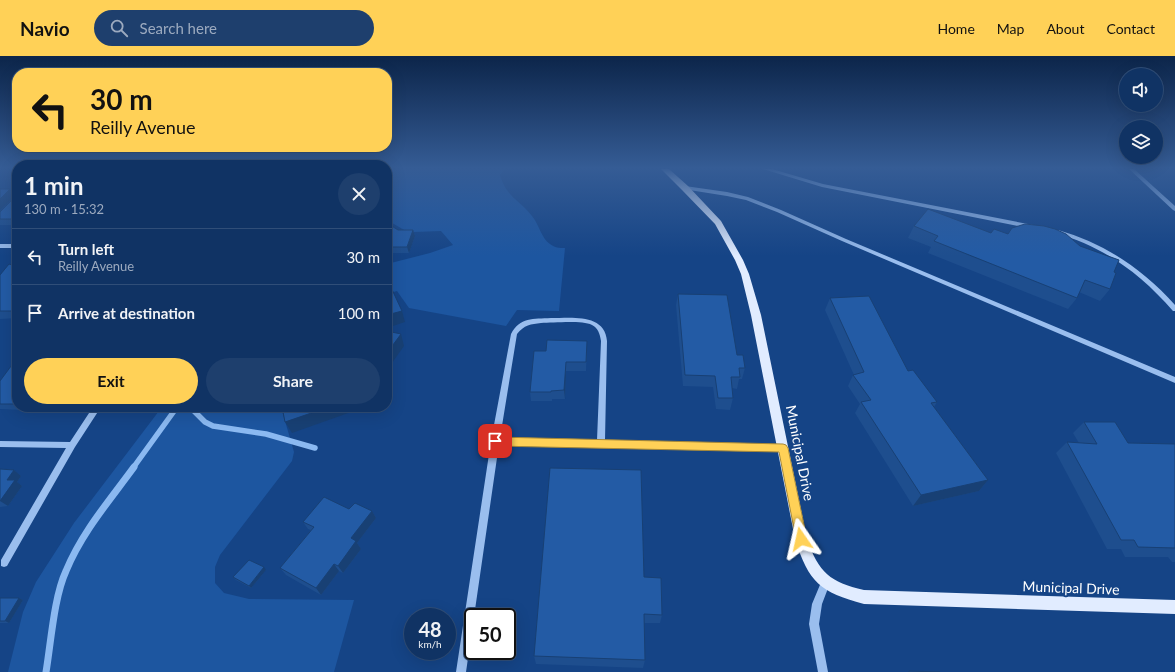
<!DOCTYPE html>
<html lang="en">
<head>
<meta charset="utf-8">
<style>
	body { margin:0; font-family:Lato,sans-serif; background:#1e3f6d; color:#f1f3f6; height:100vh; display:flex; flex-direction:column; font-size:15px; white-space:nowrap }
	* { box-sizing:border-box; margin:0 }
	p { font-size:13px; color:#9caabf }
	.icon { flex:none; width:22px; height:22px; fill:none; stroke:currentColor; stroke-width:2; stroke-linecap:round; stroke-linejoin:round }
	.map { position:relative; flex:1; overflow:hidden }
	.panel { position:absolute; left:12px; top:104px; width:380px; height:252px; display:flex; flex-direction:column; background:#103364; border-radius:16px; box-shadow:0 4px 16px #0002,0 0 0 1px #304e78 }
	.panel>* { flex:none }
	.top-card { position:absolute; left:12px; top:12px; width:380px; height:84px; border-radius:16px; box-shadow:0 4px 16px #0002,0 0 0 1px #304e78; background:#ffd157; color:#111; overflow:hidden }
	.buttons { position:absolute; left:1119px; top:12px; display:grid; gap:8px }
	.buttons a { display:grid; place-items:center; width:44px; height:44px; border-radius:50%; background:#103364; box-shadow:0 4px 16px #0002,0 0 0 1px #304e78; font-size:20px }
	.speed { position:absolute; left:404px; top:552px; display:flex; gap:8px; font-size:20px; font-weight:700; text-align:center }
	.speed>* { display:grid; place-content:center; width:52px; height:52px; border-radius:50%; background:#103364; box-shadow:0 4px 16px #0002,0 0 0 1px #304e78; line-height:1 }
	.speed small { font-size:10px; font-weight:400 }
	.speed .limit { border:2px solid #111; border-radius:6px; background:#fff; color:#111 }
	.pin { position:absolute; display:grid; place-items:center; width:34px; height:34px; color:#fff; margin:-17px; border-radius:8px; box-shadow:0 2px 6px #0006 }
	.me { position:absolute; width:44px; margin:-22px; rotate:349deg; stroke-linejoin:round; filter:drop-shadow(0 0 3px #0008) }
	.turn { display:flex; align-items:center; gap:14px; height:84px; padding:0 12px; font-size:18px }
	.turn .icon { width:52px; height:52px; stroke-width:2.5 }
	.turn b { display:block; font-size:28px; line-height:34px }
	.round { display:grid; place-items:center; flex:none; width:42px; height:42px; border-radius:21px; background:#1e3f6d }
	.overview { display:flex; align-items:center; justify-content:space-between; height:68px; padding:0 12px }
	h1 { font-size:24px; font-weight:700; line-height:30px }
	.button { display:flex; gap:8px; margin-top:auto; padding:8px 12px }
	.button a { flex:1; height:46px; border-radius:24px; background:#ffd157; color:#111; font-size:16px; font-weight:700; line-height:46px; text-align:center }
	.button a+a { background:#1e3f6d; color:#f1f3f6 }
	ul { padding:0; list-style:none }
	li { display:flex; align-items:center; gap:12px; height:56px; padding:0 12px; border-top:1px solid #304e78 }
	li div { flex:1 }
	li b { display:block; font-size:15px }
	li em { font-style:normal }
	header { display:flex; align-items:center; gap:24px; box-sizing:border-box; height:56px; padding:0 20px; background:#ffd157; color:#111 }
	header strong { font-size:19px }
	nav { display:flex; gap:22px; margin-inline-start:auto; font-size:14px }
	.search { width:280px; height:36px; background:#1e3f6d; display:flex; align-items:center; gap:10px; box-sizing:border-box; padding:0 14px; border-radius:22px; color:#9caabf; font-size:15px }
	.map>svg:first-child { display:block }
	.green { fill:#1d56a0 }
	.lines { fill:none; stroke-linecap:round; stroke-linejoin:round }
	.stream-far1 { stroke:#8bb9f1; stroke-width:5.5 }
	.stream { stroke:#8bb9f1; stroke-width:7 }
	.minor { fill:#9abeee; fill-rule:evenodd }
	.major { fill:#e1ecff; fill-rule:evenodd }
	.wall { fill:#1e4e8e }
	.shaded-wall { fill:#184074 }
	.building { fill:#235ba5; stroke:#184074 }
	.route { fill:#ffd157; stroke:#a68839 }
	.labels { text-anchor:middle; stroke-width:4; stroke-linejoin:round; paint-order:stroke }
	.street-label { font-size:14px; fill:#fff; stroke:#154486 }
</style>
</head>
<body>
<header>
<strong>Navio</strong>
<div class="search"><svg class="icon" aria-label="search" viewBox="0 0 24 24"><circle cx="10" cy="10" r="6"/><path d="M15 15l6 6"/></svg>Search here</div>
<nav><a>Home</a><a>Map</a><a>About</a><a>Contact</a></nav>
</header>
<div class="map">
<svg width="1175" height="616" viewBox="0 0 1175 616">
	<rect width="100%" height="100%" fill="#154486"/>
	<g class="green">
		<path d="M387 113H505L500 119C507 142 519 143 532 160 539 168 541 182 550 188 555 192 559 192 565 192L559 255 517 254 506 270 409 252 397 235 387 238V208L430 197 453 189 441 175 413 176 406 175 387 164Z"/>
		<polygon points="162,351 281,351 294,396 292,405 220,499 215,511 215,527 224,537 249,543 354,544 334,616 8,616 23,556 36,526 74,467"/>
	</g>
	<g class="lines">
		<g class="stream-far1">
			<polyline points="190,351 205,366 213,370 266,378 315,392"/>
			<polyline points="133,412 177,351"/>
		</g>
		<path class="stream" d="M46 616C51 586 54 541 66 515 82 476 110 444 134 411"/>
		<g class="minor">
			<polygon points="763,113 772,113 823,128 1033,169 1036,171 1033,173 822,131"/>
			<polygon points="1129,113 1134,113 1175,150 1175,155 1173,154"/>
			<polygon points="685,130 727,136 748,141 781,154 846,183 1175,321 1175,327 842,185 777,156 746,144 727,140 683,133 683,131"/>
			<path d="M1058 174C1104 187 1143 213 1175 249V255H1173C1140 217 1104 191 1056 177V175Z"/>
			<rect x="0" y="188" width="17" height="4"/>
			<path d="M551 262C571 262 605 257 607 285L605 384 783 389 786 390 787 392 786 394 783 395 499 388 466 616H456L491 385 511 278C520 261 533 263 551 262ZM541 267C553 267 581 264 592 269 598 272 600 278 601 285L597 384 500 382 517 278C524 269 531 268 541 267Z"/>
			<polygon points="93,351 101,351 75,391 7,510 4,511 1,510 1,504 66,392 0,391 0,385 70,386"/>
			<polygon points="825,523 828,524 830,527 822,548 819,568 828,616 818,616 809,568 812,548 822,524"/>
		</g>
		<path class="major" d="M661 113H669L688 130 721 165 743 204 749 218 761 259 807 483C819 517 830 526 864 534L1175 544V558L864 548C820 536 809 527 795 483L751 259 741 218 735 204 715 168 682 134Z"/>
	</g>
	<g class="wall">
		<polygon points="17,139 17,169 0,169 0,156"/>
		<polygon points="387,167 398,174 413,174 415,180 409,197 387,197"/>
		<polygon points="914,170 1008,178 1080,190 1114,216 1110,233 1100,245 1079,236 1077,242 1068,253 928,197 931,191 908,182"/>
		<polygon points="17,203 17,262 0,263 0,219 12,209"/>
		<polygon points="678,238 737,299 745,312 742,323 739,323 737,333 732,332 733,342 730,354 716,353 713,331 683,330 676,249"/>
		<polygon points="830,242 908,315 937,346 934,351 988,424 979,435 913,450 855,357 860,348 848,330 853,319 854,319 825,254"/>
		<polygon points="587,285 586,315 566,315 565,343 552,343 552,345 531,345 530,336"/>
		<polygon points="17,302 17,351 25,351 23,354 0,353 0,325"/>
		<polygon points="1084,366 1128,387 1175,388 1175,506 1172,506 1168,501 1125,501 1121,493 1107,493 1056,397 1067,386 1079,387 1073,377"/>
		<polygon points="0,413 14,414 21,420 17,426 22,430 8,450 0,451"/>
		<polygon points="349,453 372,455 376,462 357,487 361,493 343,517 339,515 321,539 286,519 280,512 311,474 308,473 303,466"/>
		<polygon points="266,514 251,532 236,524 233,521"/>
		<polygon points="644,521 662,559 660,567 644,567 645,604 643,612 536,608 534,600"/>
		<polygon points="0,542 19,542 23,544 9,567 0,567"/>
	</g>
	<g class="shaded-wall">
		<polygon points="10,133 15,140 0,154 0,143"/>
		<polygon points="413,174 415,180 409,197 407,191"/>
		<polygon points="402,255 405,266 387,272 387,259"/>
		<polygon points="401,278 404,290 387,314 387,297"/>
		<polygon points="566,306 566,315 565,343 564,334"/>
		<polygon points="20,351 25,351 23,354"/>
		<polygon points="329,351 352,351 354,355 292,377 285,366"/>
		<polygon points="14,414 21,420 17,426 22,430 8,450 0,445 7,424"/>
		<polygon points="988,424 979,435 913,450 921,439"/>
		<polygon points="372,455 376,462 357,487 361,493 343,517 338,510 351,482"/>
		<polygon points="334,508 339,515 321,539 316,532"/>
		<polygon points="264,511 266,514 251,532 249,530"/>
		<polygon points="19,542 23,544 9,567 5,565"/>
	</g>
	<g class="building">
		<polygon points="0,133 10,133 0,143"/>
		<polygon points="17,139 17,163 0,163 0,156"/>
		<polygon points="928,153 991,177 994,173 1008,178 1012,172 1025,168 1044,170 1055,173 1066,178 1080,190 1119,204 1114,216 1116,217 1110,233 1085,224 1077,242 934,185 938,180 914,170"/>
		<polygon points="387,167 398,174 413,174 407,191 387,191"/>
		<polygon points="17,203 17,255 0,255 0,219 9,208 12,209"/>
		<polygon points="389,227 402,255 387,259 387,228"/>
		<polygon points="678,238 727,239 737,299 743,299 745,312 739,312 740,321 731,321 733,342 718,342 715,320 685,319"/>
		<polygon points="869,240 908,315 913,314 937,346 931,347 988,424 921,439 861,346 871,344 853,319 864,316 830,242"/>
		<polygon points="387,275 401,278 387,297"/>
		<polygon points="547,284 587,285 586,306 566,306 564,334 551,335 551,336 530,336 534,295 546,295"/>
		<polygon points="17,302 17,348 0,348 0,325"/>
		<polygon points="282,351 329,351 285,366"/>
		<polygon points="1084,366 1115,366 1128,387 1175,388 1175,492 1138,491 1134,484 1121,484 1067,386 1097,388"/>
		<polygon points="550,412 641,414 644,521 661,522 662,559 644,558 645,604 534,600"/>
		<polygon points="0,413 14,414 7,424 15,424 0,445"/>
		<polygon points="324,441 349,453 355,447 372,455 351,482 356,485 338,510 334,508 316,532 280,512 314,471 303,466"/>
		<polygon points="249,504 264,511 249,530 233,521"/>
		<polygon points="0,542 19,542 5,565 0,565"/>
		<polygon points="909,615 940,616 909,616"/>
	</g>
	<linearGradient id="sky" x2="0" y2="1"><stop stop-color="#0c254a"/><stop offset="0.56" stop-color="#355c95"/><stop offset="1" stop-color="#355c95" stop-opacity="0"/></linearGradient>
	<rect width="1175" height="200" fill="url(#sky)"/>
	<polygon class="route" points="495,381 783,388 786,389 788,392 807,483 805,487 801,489 797,487 796,483 779,396 495,390 492,388 490,385 492,382"/>
	<g class="labels">
		<g class="street-label">
			<text transform="translate(800 397) rotate(79)" y="5">Municipal Drive</text>
			<text transform="translate(1071 532) rotate(2)" y="5">Municipal Drive</text>
		</g>
	</g>
</svg>
<div class="buttons">
<a><svg class="icon" aria-label="sound" viewBox="0 0 24 24"><path d="M4 9h4l5-4v14l-5-4H4zM17 9q2 3 0 6"/></svg></a>
<a><svg class="icon" aria-label="layers" viewBox="0 0 24 24"><path d="M12 4l9 5-9 5-9-5zM3 14l9 5 9-5"/></svg></a>
</div>
<div class="speed"><div>48<small>km/h</small></div><div class="limit">50</div></div>
<div class="pin" style="left:495px;top:385px;background:#d93025"><svg class="icon" aria-label="arrive" viewBox="0 0 24 24"><path d="M6 21V4h12l-3 4 3 4H6"/></svg></div>
<svg class="me" style="left:801px;top:483px" viewBox="-20 -20 40 40"><path d="M0-17L14 15 0 8-14 15z" fill="#ffd157" stroke="#fff" stroke-width="4"/></svg>
<div class="top-card">
<div class="turn"><svg class="icon" aria-label="left" viewBox="0 0 24 24"><path d="M17 20v-9H6M10 6l-5 5 5 5"/></svg><div><b>30 m</b>Reilly Avenue</div></div>
</div>
<section class="panel">
<div class="overview"><div><h1>1 min</h1><p>130 m · 15:32</p></div><a class="round"><svg class="icon" aria-label="close" viewBox="0 0 24 24"><path d="M6 6l12 12M18 6L6 18"/></svg></a></div>
<ul>
<li><svg class="icon" aria-label="left" viewBox="0 0 24 24"><path d="M17 20v-9H6M10 6l-5 5 5 5"/></svg><div><b>Turn left</b><p>Reilly Avenue</p></div><em>30 m</em></li>
<li><svg class="icon" aria-label="arrive" viewBox="0 0 24 24"><path d="M6 21V4h12l-3 4 3 4H6"/></svg><div><b>Arrive at destination</b></div><em>100 m</em></li>
</ul>
<div class="button"><a>Exit</a><a>Share</a></div>
</section>
</div>
</body>
</html>
